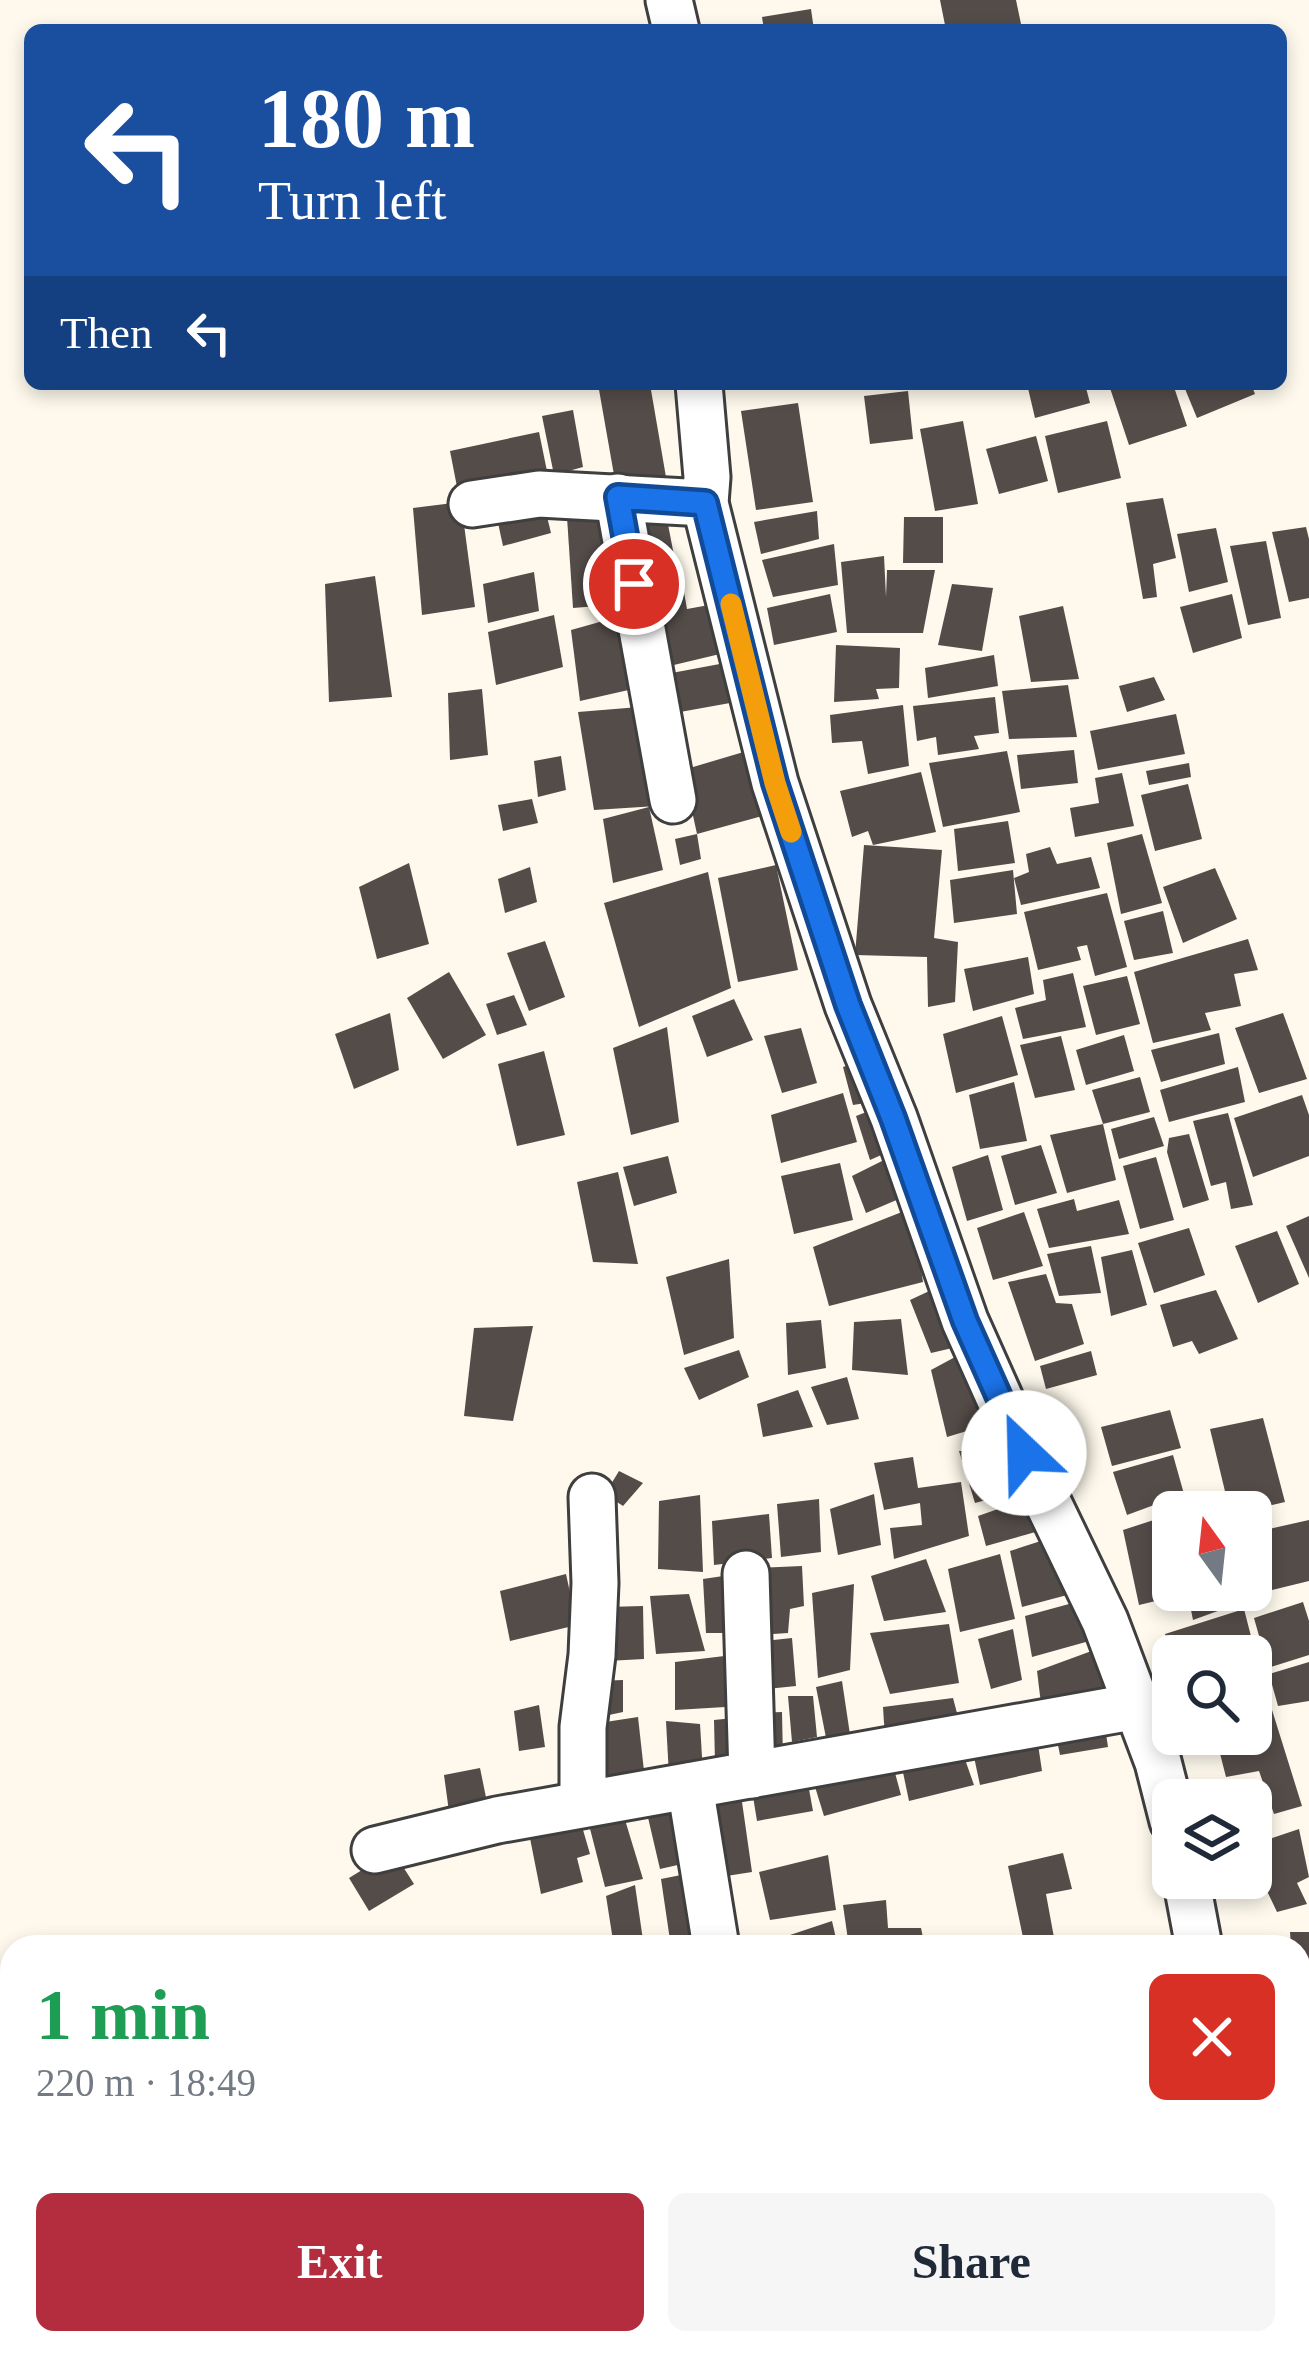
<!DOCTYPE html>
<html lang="en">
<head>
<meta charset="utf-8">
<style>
	body { margin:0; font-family:Georgia,serif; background:#f6f6f7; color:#1f2937; height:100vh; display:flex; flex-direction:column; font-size:45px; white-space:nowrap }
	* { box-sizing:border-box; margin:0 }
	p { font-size:39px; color:#747a83 }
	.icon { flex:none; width:66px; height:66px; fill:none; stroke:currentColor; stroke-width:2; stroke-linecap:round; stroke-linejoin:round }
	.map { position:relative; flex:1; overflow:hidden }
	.panel { position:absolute; left:0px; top:1935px; width:1311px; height:420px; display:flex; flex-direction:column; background:#fff; border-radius:36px 36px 0 0; box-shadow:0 6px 18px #0003 }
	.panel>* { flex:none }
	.guide { position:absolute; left:24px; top:24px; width:1263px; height:366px; border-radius:18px; box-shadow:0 6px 18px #0003; background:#1a4fa0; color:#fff; overflow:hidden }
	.needle { width:78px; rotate:345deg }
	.tools { position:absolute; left:1152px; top:1491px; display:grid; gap:24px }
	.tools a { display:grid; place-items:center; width:120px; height:120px; border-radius:18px; background:#fff; box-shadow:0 6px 18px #0003; font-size:60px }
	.pin { position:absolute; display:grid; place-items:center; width:102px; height:102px; color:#fff; margin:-51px; border:6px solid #fff; border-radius:50%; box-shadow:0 3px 12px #0007 }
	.me { position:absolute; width:132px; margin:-66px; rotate:336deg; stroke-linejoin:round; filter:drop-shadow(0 0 9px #0008) }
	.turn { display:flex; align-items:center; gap:42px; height:252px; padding:0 36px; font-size:54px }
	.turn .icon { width:156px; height:156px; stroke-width:2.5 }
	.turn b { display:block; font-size:84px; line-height:102px }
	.then { display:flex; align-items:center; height:114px; padding:0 36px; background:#0003; gap:24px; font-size:45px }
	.round { display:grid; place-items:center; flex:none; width:126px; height:126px; border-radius:18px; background:#f6f6f7 }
	.headline { display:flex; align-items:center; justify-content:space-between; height:204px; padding:0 36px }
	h1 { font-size:72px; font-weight:800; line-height:90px; color:#1e9e55 }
	.cta { display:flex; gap:24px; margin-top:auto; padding:24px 36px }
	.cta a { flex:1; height:138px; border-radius:18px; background:#b32d3f; color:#fff; font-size:48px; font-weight:800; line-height:138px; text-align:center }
	.cta a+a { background:#f6f6f7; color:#1f2937 }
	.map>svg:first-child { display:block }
	.building { fill:#544c49 }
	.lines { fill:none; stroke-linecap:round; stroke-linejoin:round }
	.minor-casing { stroke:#3f3f3f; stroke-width:51 }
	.minor { stroke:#fff; stroke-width:45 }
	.route-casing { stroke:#114b97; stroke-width:30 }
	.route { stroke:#1a73e8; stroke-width:21 }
	.slow { stroke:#f59e0b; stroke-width:21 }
</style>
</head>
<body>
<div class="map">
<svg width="1309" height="2355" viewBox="0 0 1309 2355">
	<rect width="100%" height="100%" fill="#fef9ec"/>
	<g class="building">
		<polygon points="940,0 1016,0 1021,24 995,30 946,30"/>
		<polygon points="811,9 814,30 764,30 762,17"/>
		<polygon points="598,384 650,384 667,483 617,492"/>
		<polygon points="1027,384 1085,384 1090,403 1035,418"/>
		<polygon points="1173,384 1187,426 1129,445 1109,385"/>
		<polygon points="1183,384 1251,384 1255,394 1197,418"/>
		<polygon points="908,391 913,439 870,444 864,396"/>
		<polygon points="798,403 813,502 756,510 741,411"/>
		<polygon points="573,410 583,467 554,475 542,416"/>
		<polygon points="963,421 978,504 935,511 920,429"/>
		<polygon points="1107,421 1121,478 1058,493 1045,436"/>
		<polygon points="539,432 549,481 458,492 450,451"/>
		<polygon points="1036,436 1048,481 999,494 986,449"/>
		<polygon points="1163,498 1176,558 1153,564 1157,597 1143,599 1126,503"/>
		<polygon points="543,500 551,533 503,546 495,509"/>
		<polygon points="461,502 475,607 422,615 413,508"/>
		<polygon points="665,509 678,576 645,582 636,510"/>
		<polygon points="817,511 819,539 761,554 754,522"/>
		<polygon points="607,512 621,604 573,608 567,517"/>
		<polygon points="904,517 943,517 943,563 903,563"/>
		<polygon points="1306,527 1309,539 1309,598 1289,602 1272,532"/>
		<polygon points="1216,528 1228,582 1189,592 1177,534"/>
		<polygon points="1266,541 1281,618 1248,625 1230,546"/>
		<polygon points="834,544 838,585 773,597 762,560"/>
		<polygon points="884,556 886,597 887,570 935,570 923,633 847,633 841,562"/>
		<polygon points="534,572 539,611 488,623 483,584"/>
		<polygon points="375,576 392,697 329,702 325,584"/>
		<polygon points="682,581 687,609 709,605 720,654 657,669 646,590"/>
		<polygon points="952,584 993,588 982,651 938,645"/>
		<polygon points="830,594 837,632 774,645 767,608"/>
		<polygon points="1232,594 1242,638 1193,653 1180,607"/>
		<polygon points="1063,606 1079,679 1031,682 1019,616"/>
		<polygon points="554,615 563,667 496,685 488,632"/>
		<polygon points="621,616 633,689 580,701 571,630"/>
		<polygon points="836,645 900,648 899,688 876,689 879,699 834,702"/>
		<polygon points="994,655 998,686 928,698 925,668"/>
		<polygon points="725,663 730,703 669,714 661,675"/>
		<polygon points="1154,677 1165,700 1127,712 1119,686"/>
		<polygon points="1068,685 1077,737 1009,739 1002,691"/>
		<polygon points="482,689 488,755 450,760 448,693"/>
		<polygon points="995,697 999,733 974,736 979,749 938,755 936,737 917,741 913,706"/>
		<polygon points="903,705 909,766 868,774 862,741 832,743 830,715"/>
		<polygon points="639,707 657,806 594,810 578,712"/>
		<polygon points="1176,714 1185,754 1098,770 1090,731"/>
		<polygon points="757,748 777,812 697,834 683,770"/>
		<polygon points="1074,750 1078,783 1021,789 1017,755"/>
		<polygon points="1007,751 1020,812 943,827 929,763"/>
		<polygon points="561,756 566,790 538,797 534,761"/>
		<polygon points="1189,763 1191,777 1149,785 1146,771"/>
		<polygon points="921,772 936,832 873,845 868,831 852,837 840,791"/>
		<polygon points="1122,773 1134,826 1075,837 1070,808 1099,803 1095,778"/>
		<polygon points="1188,784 1202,839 1155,851 1141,795"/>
		<polygon points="532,799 538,823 503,831 498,805"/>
		<polygon points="649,807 663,870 613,883 603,819"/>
		<polygon points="1008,821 1015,863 958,871 954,829"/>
		<polygon points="697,834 701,859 680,865 675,839"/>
		<polygon points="1142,834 1162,903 1121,914 1107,843"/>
		<polygon points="864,845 942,850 934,938 958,942 955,1002 928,1007 927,957 855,955"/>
		<polygon points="1050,847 1057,864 1091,857 1100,888 1021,905 1014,878 1029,872 1026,854"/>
		<polygon points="409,863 429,944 377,959 359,887"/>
		<polygon points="776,865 798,970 738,982 718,878"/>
		<polygon points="530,867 537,902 505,913 498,879"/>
		<polygon points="1215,868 1237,919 1183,943 1163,887"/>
		<polygon points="1013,870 1017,914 954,923 950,880"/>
		<polygon points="708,872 731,988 639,1027 604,903"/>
		<polygon points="1107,893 1127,967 1095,976 1087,945 1077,947 1081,960 1038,970 1024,912"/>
		<polygon points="1163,911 1173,953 1134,960 1124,921"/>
		<polygon points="1248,939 1258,970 1234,974 1241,1006 1205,1013 1211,1030 1153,1043 1134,972"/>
		<polygon points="545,941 565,997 529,1011 507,953"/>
		<polygon points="1028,957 1034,994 973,1011 964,969"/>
		<polygon points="449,972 486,1035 443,1059 407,998"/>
		<polygon points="1073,973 1086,1027 1023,1039 1015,1008 1046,1000 1043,980"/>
		<polygon points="1127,976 1140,1024 1096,1035 1083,986"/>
		<polygon points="514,995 527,1025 497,1035 486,1004"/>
		<polygon points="734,999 753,1040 707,1057 692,1016"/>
		<polygon points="390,1013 399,1070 354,1089 335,1034"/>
		<polygon points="1283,1013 1307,1079 1259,1093 1235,1028"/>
		<polygon points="1002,1016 1018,1075 956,1093 943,1034"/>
		<polygon points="667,1027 679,1122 631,1135 613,1048"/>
		<polygon points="801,1028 817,1083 782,1093 764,1036"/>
		<polygon points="1219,1033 1225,1064 1161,1082 1151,1050"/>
		<polygon points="1124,1035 1134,1071 1086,1085 1076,1050"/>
		<polygon points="1061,1036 1075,1090 1035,1098 1020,1045"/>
		<polygon points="544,1051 565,1135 517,1146 498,1064"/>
		<polygon points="864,1060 878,1101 853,1105 843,1067"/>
		<polygon points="1238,1067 1245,1102 1169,1122 1160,1090"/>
		<polygon points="1140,1077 1150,1112 1103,1124 1092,1090"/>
		<polygon points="1014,1082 1027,1141 980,1149 969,1095"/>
		<polygon points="843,1093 857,1142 781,1163 771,1115"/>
		<polygon points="1302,1095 1309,1115 1309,1156 1253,1177 1234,1118"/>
		<polygon points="882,1106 897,1148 870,1160 856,1116"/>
		<polygon points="1228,1113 1253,1205 1231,1209 1226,1182 1211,1186 1193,1121"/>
		<polygon points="1154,1117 1164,1146 1119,1159 1111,1129"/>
		<polygon points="1103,1124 1116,1180 1067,1193 1050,1135"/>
		<polygon points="1189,1134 1209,1200 1183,1208 1167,1152 1169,1138"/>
		<polygon points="1041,1145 1057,1193 1015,1205 1001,1156"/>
		<polygon points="988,1155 1003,1210 967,1221 952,1167"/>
		<polygon points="668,1156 677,1193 634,1206 623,1167"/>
		<polygon points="890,1157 906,1196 866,1213 852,1176"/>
		<polygon points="1156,1157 1174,1220 1140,1229 1123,1166"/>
		<polygon points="840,1163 853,1220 794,1234 781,1176"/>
		<polygon points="618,1172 638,1264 593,1262 577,1182"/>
		<polygon points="1074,1199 1077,1211 1119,1200 1129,1234 1049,1248 1037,1209"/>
		<polygon points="912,1208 923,1282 829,1306 813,1247"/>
		<polygon points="1024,1212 1043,1266 993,1280 977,1228"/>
		<polygon points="1309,1216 1309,1278 1286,1226"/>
		<polygon points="1189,1228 1205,1275 1154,1293 1138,1243"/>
		<polygon points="1277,1231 1299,1284 1258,1303 1235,1246"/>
		<polygon points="1091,1246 1101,1293 1059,1296 1047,1254"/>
		<polygon points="1132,1250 1147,1305 1111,1316 1101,1257"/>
		<polygon points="729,1259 734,1338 684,1355 666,1277"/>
		<polygon points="1046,1274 1056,1303 1072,1304 1084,1344 1035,1361 1008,1282"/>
		<polygon points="940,1286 961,1346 931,1353 910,1300"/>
		<polygon points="1216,1290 1238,1339 1199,1354 1192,1341 1173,1347 1160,1305"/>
		<polygon points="901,1319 908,1375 852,1370 854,1322"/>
		<polygon points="821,1320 826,1368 788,1375 786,1323"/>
		<polygon points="533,1326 513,1421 464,1416 474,1328"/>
		<polygon points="739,1350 749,1377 699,1400 684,1368"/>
		<polygon points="968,1350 1000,1421 947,1437 931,1370"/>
		<polygon points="1091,1351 1097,1375 1046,1389 1040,1366"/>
		<polygon points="847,1377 859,1419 827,1425 811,1387"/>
		<polygon points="798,1390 813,1427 763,1437 757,1404"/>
		<polygon points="1170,1410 1181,1448 1112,1466 1101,1427"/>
		<polygon points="1263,1418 1285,1502 1243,1512 1230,1512 1210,1429"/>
		<polygon points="959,1451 1012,1451 1023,1490 975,1503"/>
		<polygon points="1173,1455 1184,1494 1127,1515 1113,1472"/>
		<polygon points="913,1457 918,1488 961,1482 969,1536 894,1559 890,1528 922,1525 920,1503 884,1510 874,1463"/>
		<polygon points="619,1471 643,1483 623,1506 605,1494"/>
		<polygon points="874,1494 881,1545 838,1555 830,1509"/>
		<polygon points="1214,1494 1219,1512 1181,1512 1178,1503"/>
		<polygon points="700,1495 703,1572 658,1569 659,1501"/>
		<polygon points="1032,1497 1039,1531 986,1546 978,1516"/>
		<polygon points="819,1499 821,1552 781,1557 777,1504"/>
		<polygon points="769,1514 772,1558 714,1565 712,1521"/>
		<polygon points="1163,1517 1173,1559 1173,1590 1180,1590 1181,1595 1139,1605 1123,1530"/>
		<polygon points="1309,1520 1309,1581 1247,1596 1246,1590 1251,1590 1251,1533"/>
		<polygon points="1050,1538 1071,1594 1022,1607 1010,1551"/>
		<polygon points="1000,1554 1015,1619 960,1632 948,1569"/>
		<polygon points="926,1559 946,1612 884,1621 871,1576"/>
		<polygon points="802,1566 804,1606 790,1609 788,1633 757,1635 755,1568"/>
		<polygon points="566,1574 577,1625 510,1641 500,1591"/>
		<polygon points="737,1574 736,1633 706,1633 703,1579"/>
		<polygon points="854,1584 850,1670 818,1678 812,1593"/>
		<polygon points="1187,1590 1234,1590 1237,1604 1193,1620"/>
		<polygon points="689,1594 705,1651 656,1654 650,1596"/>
		<polygon points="1080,1601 1093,1640 1032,1657 1025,1616"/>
		<polygon points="1303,1602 1309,1621 1309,1655 1268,1668 1254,1618"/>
		<polygon points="643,1606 644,1659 607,1661 606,1607"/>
		<polygon points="1244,1609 1263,1683 1251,1686 1251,1656 1173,1656 1165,1634"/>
		<polygon points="949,1624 959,1683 890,1694 870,1633"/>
		<polygon points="1013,1629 1022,1680 991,1689 978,1639"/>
		<polygon points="792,1638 796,1686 756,1690 755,1642"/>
		<polygon points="1097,1649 1114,1697 1042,1712 1037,1671"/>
		<polygon points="741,1654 742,1706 675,1710 675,1662"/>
		<polygon points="1309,1662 1309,1701 1278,1706 1269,1674"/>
		<polygon points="623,1680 623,1712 595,1718 597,1681"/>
		<polygon points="842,1681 852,1748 829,1753 816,1687"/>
		<polygon points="1267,1694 1302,1806 1274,1814 1259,1771 1226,1777 1215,1734 1251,1734 1251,1698"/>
		<polygon points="788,1696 813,1696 817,1737 792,1742"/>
		<polygon points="953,1698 961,1728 885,1738 883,1707"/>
		<polygon points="539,1705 545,1747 519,1751 514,1711"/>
		<polygon points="782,1712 783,1760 760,1764 759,1713"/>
		<polygon points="638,1717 644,1771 595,1785 599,1723"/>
		<polygon points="743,1717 742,1761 715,1763 714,1720"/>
		<polygon points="1104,1720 1108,1747 1060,1755 1055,1730"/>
		<polygon points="666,1721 700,1724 703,1773 669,1776"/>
		<polygon points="1036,1731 1042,1771 980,1785 971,1743"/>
		<polygon points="961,1748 974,1785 909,1801 900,1758"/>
		<polygon points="891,1758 901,1795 824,1816 812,1777"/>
		<polygon points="480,1768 489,1812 450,1819 444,1775"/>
		<polygon points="806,1773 813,1811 757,1821 751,1784"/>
		<polygon points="1259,1786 1271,1830 1251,1834 1251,1800 1208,1800"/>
		<polygon points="741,1795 752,1872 720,1877 707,1803"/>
		<polygon points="680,1802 691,1862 660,1869 646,1809"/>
		<polygon points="622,1810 643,1879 605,1887 587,1817"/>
		<polygon points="579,1816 590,1854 577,1858 583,1882 541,1894 528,1828"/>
		<polygon points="1299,1829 1309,1877 1297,1883 1307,1904 1277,1912 1266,1889 1247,1895 1241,1878 1251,1878 1251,1845"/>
		<polygon points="393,1851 414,1884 369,1911 349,1878"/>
		<polygon points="1063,1853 1072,1889 1046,1894 1055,1943 1025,1947 1008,1866"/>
		<polygon points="828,1855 836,1910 770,1920 759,1872"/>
		<polygon points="696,1872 709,1947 671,1947 661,1879"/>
		<polygon points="635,1885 644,1947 614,1947 606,1896"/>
		<polygon points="886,1900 888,1928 921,1928 925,1947 849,1947 843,1905"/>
		<polygon points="832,1921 838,1947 781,1947 778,1939"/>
		<polygon points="1290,1932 1309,1932 1309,2029 1299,2029 1299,1947 1291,1947"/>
		<polygon points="1299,2126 1307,2126 1308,2147 1299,2147"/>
		<polygon points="1309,2153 1309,2197 1299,2199 1299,2154"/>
		<polygon points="1309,2207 1309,2244 1307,2244 1300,2208"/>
		<polygon points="1301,2320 1309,2320 1309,2353 1298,2351"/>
		<polygon points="1058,2343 1127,2343 1127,2355 1061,2355"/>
	</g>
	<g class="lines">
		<g class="minor-casing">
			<g id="minor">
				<polyline points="669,0 676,30"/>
				<polyline points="699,384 707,477 705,503 775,783 848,1005 894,1118 965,1321 1024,1453 1105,1621 1158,1762 1173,1821"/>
				<polyline points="618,497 673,800"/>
				<polyline points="472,504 539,494 705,503"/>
				<polyline points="746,1574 752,1775"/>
				<polyline points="690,1786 716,1947"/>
				<polyline points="583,1804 583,1727 592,1655 595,1583 592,1497"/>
				<polyline points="375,1850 497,1820 1137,1706"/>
				<polyline points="1186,1878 1199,1947"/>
				<polyline points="1299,2042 1309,2045"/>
				<polyline points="1140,2355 1146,2343"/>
			</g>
		</g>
		<use href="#minor" class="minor"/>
	</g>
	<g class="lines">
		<g class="route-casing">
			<polyline id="route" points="634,584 618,497 705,503 775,783 848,1005 893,1118 965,1321 1024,1453"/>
		</g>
		<use href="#route" class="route"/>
		<polyline class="slow" points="731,604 775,783 791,832"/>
	</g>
</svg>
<div class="tools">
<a><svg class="needle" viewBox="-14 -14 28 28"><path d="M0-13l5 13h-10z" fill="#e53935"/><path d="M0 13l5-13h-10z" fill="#747a83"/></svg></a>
<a><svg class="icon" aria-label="search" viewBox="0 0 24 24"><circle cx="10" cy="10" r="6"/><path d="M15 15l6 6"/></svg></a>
<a><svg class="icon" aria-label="layers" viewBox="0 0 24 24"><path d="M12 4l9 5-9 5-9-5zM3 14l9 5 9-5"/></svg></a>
</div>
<div class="pin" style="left:634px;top:584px;background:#d93025"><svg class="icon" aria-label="arrive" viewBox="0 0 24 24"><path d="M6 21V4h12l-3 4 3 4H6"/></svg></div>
<svg class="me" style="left:1024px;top:1453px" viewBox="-20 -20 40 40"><circle r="19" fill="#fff"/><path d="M0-13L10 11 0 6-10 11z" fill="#1a73e8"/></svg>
<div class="guide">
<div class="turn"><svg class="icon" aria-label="left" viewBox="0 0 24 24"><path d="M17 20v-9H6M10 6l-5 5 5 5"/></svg><div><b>180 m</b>Turn left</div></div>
<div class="then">Then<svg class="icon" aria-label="left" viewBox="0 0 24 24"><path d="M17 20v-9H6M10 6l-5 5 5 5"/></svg></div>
</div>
<section class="panel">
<div class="headline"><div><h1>1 min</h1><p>220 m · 18:49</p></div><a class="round" style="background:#d93025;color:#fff"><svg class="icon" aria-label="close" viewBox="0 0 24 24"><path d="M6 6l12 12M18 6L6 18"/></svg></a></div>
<div class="cta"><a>Exit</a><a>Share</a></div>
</section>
</div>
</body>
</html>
